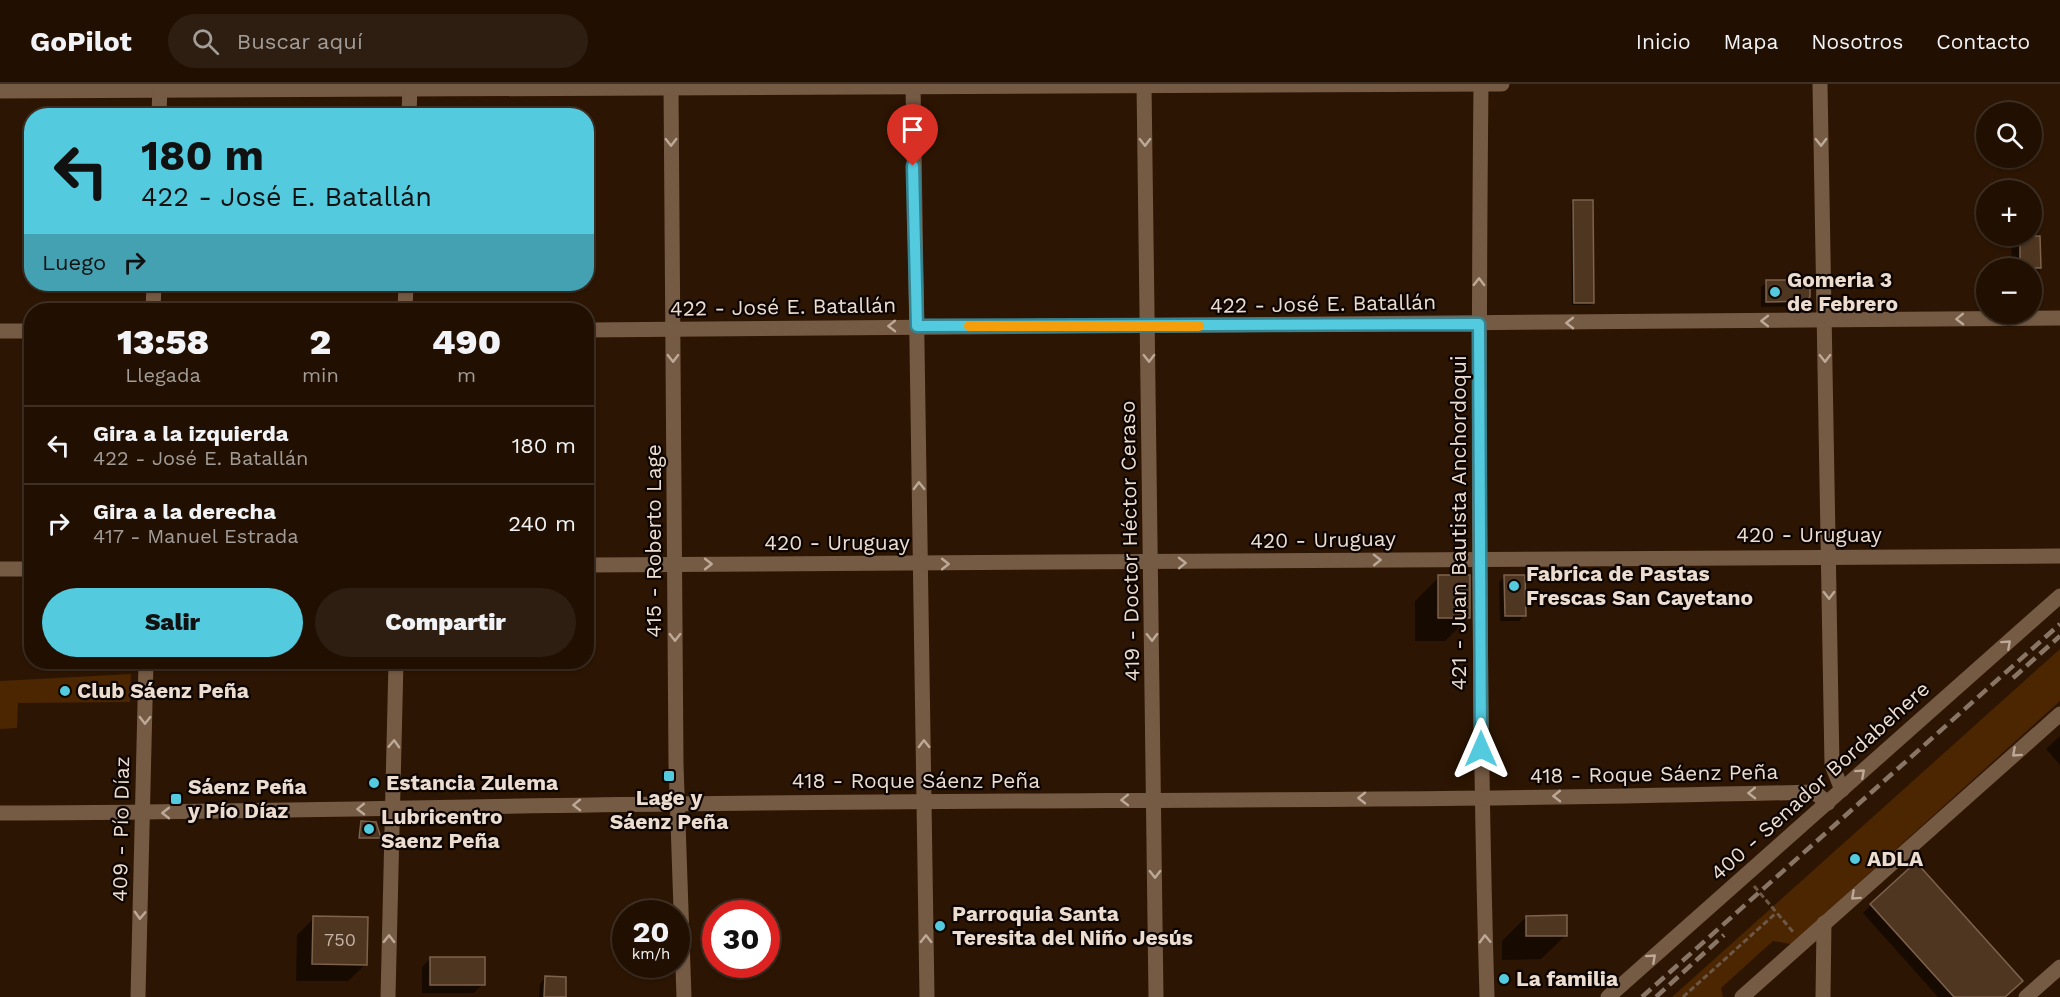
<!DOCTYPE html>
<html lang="es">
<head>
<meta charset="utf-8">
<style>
	body { margin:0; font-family:"Work Sans",sans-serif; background:#2d1e11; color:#f1f3f6; height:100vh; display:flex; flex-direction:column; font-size:22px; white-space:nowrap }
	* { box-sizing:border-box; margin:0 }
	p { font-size:20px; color:#a29d99 }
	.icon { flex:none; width:33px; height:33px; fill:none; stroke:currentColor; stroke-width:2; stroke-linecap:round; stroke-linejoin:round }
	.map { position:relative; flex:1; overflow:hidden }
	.drawer { position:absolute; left:24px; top:219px; width:570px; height:366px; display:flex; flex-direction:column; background:#211002; border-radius:24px; box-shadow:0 2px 4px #0004,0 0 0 2px #3e3024 }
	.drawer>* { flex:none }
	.hud { position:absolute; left:24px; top:24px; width:570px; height:183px; border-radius:24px; box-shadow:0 2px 4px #0004,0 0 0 2px #3e3024; background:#54cade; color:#111; overflow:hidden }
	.buttons { position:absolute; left:1976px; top:18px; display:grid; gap:12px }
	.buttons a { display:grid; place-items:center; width:66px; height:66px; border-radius:50%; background:#211002; box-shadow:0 2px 4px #0004,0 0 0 2px #3e3024; font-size:30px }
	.speed { position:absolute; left:612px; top:816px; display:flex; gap:12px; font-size:30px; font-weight:700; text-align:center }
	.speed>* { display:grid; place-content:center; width:78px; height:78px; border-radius:50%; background:#211002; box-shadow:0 2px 4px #0004,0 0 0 2px #3e3024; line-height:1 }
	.speed small { font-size:15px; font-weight:400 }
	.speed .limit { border:9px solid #d22; background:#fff; color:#111 }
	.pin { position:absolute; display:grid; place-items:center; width:51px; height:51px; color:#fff; margin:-62px -26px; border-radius:50% 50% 50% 0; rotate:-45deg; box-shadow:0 0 6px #0007 }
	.pin .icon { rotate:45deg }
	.me { position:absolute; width:66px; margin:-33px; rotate:0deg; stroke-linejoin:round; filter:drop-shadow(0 0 4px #0008) }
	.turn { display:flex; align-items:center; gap:21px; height:126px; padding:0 18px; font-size:27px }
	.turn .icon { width:78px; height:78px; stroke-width:2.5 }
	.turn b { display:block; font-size:42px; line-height:51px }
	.then { display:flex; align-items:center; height:57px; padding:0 18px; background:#0003; gap:12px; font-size:22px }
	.eta { display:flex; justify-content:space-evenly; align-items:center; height:102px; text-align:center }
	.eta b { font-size:36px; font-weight:800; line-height:42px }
	.cta { display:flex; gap:12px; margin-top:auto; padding:12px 18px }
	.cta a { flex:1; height:69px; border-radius:36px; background:#54cade; color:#111; font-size:24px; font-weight:800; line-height:69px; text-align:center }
	.cta a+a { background:#2d1e11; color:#f1f3f6 }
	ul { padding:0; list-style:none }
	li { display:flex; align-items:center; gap:18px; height:78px; padding:0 18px; border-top:2px solid #3e3024 }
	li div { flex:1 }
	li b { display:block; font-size:22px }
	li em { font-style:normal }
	header { display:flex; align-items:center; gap:36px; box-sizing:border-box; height:84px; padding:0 30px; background:#211002; border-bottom:2px solid #3e3024 }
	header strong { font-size:28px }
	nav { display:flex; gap:33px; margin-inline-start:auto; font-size:21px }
	.search { width:420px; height:54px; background:#2d1e11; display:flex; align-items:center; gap:15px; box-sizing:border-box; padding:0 21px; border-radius:33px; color:#a29d99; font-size:22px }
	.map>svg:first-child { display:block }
	.green { fill:#4b2600 }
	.shadow { fill:#0007 }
	.building { fill:#4e3621; stroke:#7d624c; stroke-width:1.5 }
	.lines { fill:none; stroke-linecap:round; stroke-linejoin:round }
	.path { stroke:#6d5847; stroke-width:3; stroke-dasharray:6 3; stroke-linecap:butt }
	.street { stroke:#755a44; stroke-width:15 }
	.rail { stroke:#897565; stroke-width:4.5; stroke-dasharray:12 6; stroke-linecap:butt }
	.oneway { stroke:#bca998 }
	.route-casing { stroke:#378390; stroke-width:15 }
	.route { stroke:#54cade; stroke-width:10 }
	.slow { stroke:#f59e0b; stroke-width:10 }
	.poi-dot { fill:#54cade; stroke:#0d0501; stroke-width:2 }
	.labels { text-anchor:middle; stroke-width:4.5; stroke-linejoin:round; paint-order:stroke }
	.number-label { font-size:18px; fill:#c4b3a4 }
	.poi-label { font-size:21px; font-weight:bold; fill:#ecddd0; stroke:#0d0501; text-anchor:start }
	.street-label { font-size:21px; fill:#ecddd0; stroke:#0d0501 }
</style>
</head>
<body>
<header>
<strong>GoPilot</strong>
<div class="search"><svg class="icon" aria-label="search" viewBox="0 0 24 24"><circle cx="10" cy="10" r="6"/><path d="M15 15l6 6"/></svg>Buscar aquí</div>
<nav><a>Inicio</a><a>Mapa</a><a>Nosotros</a><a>Contacto</a></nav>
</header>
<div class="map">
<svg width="2060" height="913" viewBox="0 0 2060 913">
	<rect width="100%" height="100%" fill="#2c1502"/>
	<g class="green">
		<polygon points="2060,565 2060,617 1791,860 1773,857 1721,904 1723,913 1672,913"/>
		<polygon points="131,590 130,618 18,619 17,644 0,645 0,597"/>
	</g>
	<g class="shadow">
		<polygon points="2031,115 2038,115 2040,215 2031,224 2031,184 2012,184 2011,152 2031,152"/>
		<polygon points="1573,117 1593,218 1591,221 1572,221 1571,120"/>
		<polygon points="1767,198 1809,212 1798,222 1761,223 1761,203"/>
		<polygon points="1439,493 1469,533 1445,557 1415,557 1415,517"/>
		<polygon points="1505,493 1524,532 1519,537 1500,537 1499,498"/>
		<polygon points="2060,652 2060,681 2046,665"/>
		<polygon points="361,738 380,753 357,755"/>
		<polygon points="1871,821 2004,913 1938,913 1863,829"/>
		<polygon points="1526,833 1566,851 1541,875 1502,876 1502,857"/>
		<polygon points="314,834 366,880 348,897 296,897 297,851"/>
		<polygon points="431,874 483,900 474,909 422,909 422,883"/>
		<polygon points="545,894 564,913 539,913 540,900"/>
	</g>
	<g class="building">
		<polygon points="1573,116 1593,116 1594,219 1574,219"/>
		<polygon points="2020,152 2040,152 2041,184 2020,184"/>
		<polygon points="1766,196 1810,196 1810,213 1805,217 1766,218"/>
		<rect x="1438" y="491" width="32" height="43"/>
		<polygon points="1504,491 1525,491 1526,532 1505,532"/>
		<polygon points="361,737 376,738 381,754 359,754"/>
		<polygon points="1916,778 2023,897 2005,913 1954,913 1870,820"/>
		<polygon points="1567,831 1567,852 1526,852 1526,832"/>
		<polygon points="313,832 368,833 367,881 312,880"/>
		<rect x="430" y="873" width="55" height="28"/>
		<polygon points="545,892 566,893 566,913 544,913"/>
	</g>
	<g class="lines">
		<g class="path">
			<polyline points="1754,802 1794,849"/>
			<polyline points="1683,913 1776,829"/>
		</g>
		<g class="street">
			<polyline points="671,0 676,680 684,913"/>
			<polyline points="913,0 927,913"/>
			<polyline points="1144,0 1156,913"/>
			<path d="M1481 0C1478 304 1478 609 1487 913"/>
			<polyline points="1820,0 1832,681 1842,706"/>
			<polyline points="0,7 1502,0"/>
			<polyline points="159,32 160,0"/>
			<polyline points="409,32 410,0"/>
			<polyline points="153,226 154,200"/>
			<polyline points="405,226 406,200"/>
			<polyline points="586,246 2060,234"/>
			<polyline points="0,247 32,247"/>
			<polyline points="586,481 2060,472"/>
			<polyline points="0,485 32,485"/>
			<path d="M0 729C225 729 450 722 675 720 1054 715 1434 718 1814 708L1828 719"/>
			<polyline points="138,913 146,578"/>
			<polyline points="388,913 396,578"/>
			<polyline points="1608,913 2060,512"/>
			<polyline points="1742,913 2060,630"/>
			<polyline points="1823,913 1824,839"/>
			<polyline points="2026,913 2060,883"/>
		</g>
		<g class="rail">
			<polyline points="2013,594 2060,552"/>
			<polyline points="1642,913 2060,540"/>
			<polyline points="1656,913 1724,851"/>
		</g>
	</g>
	<defs><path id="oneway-chevron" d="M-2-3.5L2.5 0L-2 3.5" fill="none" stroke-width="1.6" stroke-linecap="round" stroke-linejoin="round" transform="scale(1.5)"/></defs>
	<g class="oneway">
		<use href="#oneway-chevron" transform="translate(671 58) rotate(90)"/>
		<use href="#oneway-chevron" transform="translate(1145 58) rotate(89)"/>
		<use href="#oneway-chevron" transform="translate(1821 58) rotate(89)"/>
		<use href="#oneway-chevron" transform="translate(1479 198) rotate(-89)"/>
		<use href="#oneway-chevron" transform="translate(1960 235) rotate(179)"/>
		<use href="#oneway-chevron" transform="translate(1765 237) rotate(180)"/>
		<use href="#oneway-chevron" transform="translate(1570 239) rotate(180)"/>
		<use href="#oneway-chevron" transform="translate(892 242) rotate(179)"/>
		<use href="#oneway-chevron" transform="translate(673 274) rotate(89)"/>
		<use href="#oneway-chevron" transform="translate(1149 274) rotate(89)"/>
		<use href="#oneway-chevron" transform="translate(1825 274) rotate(89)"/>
		<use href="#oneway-chevron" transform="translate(919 402) rotate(-91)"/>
		<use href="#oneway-chevron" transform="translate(1377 476) rotate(-1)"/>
		<use href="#oneway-chevron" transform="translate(1182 479) rotate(-1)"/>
		<use href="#oneway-chevron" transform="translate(708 480)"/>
		<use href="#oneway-chevron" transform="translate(945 480)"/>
		<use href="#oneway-chevron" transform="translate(1829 511) rotate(89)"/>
		<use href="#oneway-chevron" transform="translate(675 553) rotate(90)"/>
		<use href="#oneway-chevron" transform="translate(1152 553) rotate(89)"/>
		<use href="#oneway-chevron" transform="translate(2007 560) rotate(-42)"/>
		<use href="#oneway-chevron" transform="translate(145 636) rotate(91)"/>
		<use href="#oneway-chevron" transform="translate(394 660) rotate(-88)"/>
		<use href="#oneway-chevron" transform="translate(924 660) rotate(-91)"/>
		<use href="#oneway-chevron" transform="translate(2016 669) rotate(138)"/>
		<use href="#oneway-chevron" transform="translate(1861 689) rotate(-42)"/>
		<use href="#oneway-chevron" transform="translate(1752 709) rotate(179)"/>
		<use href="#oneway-chevron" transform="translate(1557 712) rotate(179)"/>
		<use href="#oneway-chevron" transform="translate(1362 714) rotate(180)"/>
		<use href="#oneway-chevron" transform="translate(1125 716) rotate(179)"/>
		<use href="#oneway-chevron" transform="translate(577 721) rotate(179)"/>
		<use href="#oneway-chevron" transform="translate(361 725) rotate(179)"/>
		<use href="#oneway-chevron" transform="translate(166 729) rotate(-180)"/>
		<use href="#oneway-chevron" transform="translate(1155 790) rotate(90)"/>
		<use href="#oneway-chevron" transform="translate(1855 812) rotate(138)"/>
		<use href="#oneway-chevron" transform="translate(140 831) rotate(92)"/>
		<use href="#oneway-chevron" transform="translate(389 855) rotate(-89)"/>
		<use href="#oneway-chevron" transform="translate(926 855) rotate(-90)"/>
		<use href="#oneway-chevron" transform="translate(1485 855) rotate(-92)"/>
		<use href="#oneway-chevron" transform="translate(1652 874) rotate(-42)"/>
	</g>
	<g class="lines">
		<g class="route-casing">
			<polyline id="route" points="913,82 917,242 1479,240 1481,665"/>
		</g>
		<use href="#route" class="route"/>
		<polyline class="slow" points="969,242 1199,242"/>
	</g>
	<g class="poi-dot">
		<circle cx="1775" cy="208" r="6"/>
		<circle cx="1514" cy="502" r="6"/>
		<circle cx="65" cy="607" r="6"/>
		<rect x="663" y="686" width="12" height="12" rx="3"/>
		<circle cx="374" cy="699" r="6"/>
		<rect x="170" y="709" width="12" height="12" rx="3"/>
		<circle cx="369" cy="745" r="6"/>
		<circle cx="1855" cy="775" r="6"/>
		<circle cx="940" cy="842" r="6"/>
		<circle cx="1504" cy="895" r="6"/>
	</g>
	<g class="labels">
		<g class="number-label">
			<text x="340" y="862">750</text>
		</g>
		<g class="poi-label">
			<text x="1787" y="203">Gomeria 3<tspan x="1787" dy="24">de Febrero</tspan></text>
			<text x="1526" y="497">Fabrica de Pastas<tspan x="1526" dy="24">Frescas San Cayetano</tspan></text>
			<text x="77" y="614">Club Sáenz Peña</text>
			<text x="386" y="706">Estancia Zulema</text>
			<text x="188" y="710">Sáenz Peña<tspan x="188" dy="24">y Pío Díaz</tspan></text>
			<text x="669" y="721" text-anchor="middle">Lage y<tspan x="669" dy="24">Sáenz Peña</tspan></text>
			<text x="381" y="740">Lubricentro<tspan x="381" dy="24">Saenz Peña</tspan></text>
			<text x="1867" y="782">ADLA</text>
			<text x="952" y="837">Parroquia Santa<tspan x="952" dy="24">Teresita del Niño Jesús</tspan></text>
			<text x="1516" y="902">La familia</text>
		</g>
		<g class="street-label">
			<text transform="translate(1323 220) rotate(-1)" y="7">422 - José E. Batallán</text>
			<text transform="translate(783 223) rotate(-1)" y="7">422 - José E. Batallán</text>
			<text transform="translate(1459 439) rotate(-90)" y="7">421 - Juan Bautista Anchordoqui</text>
			<text x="1809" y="458">420 - Uruguay</text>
			<text transform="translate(1323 456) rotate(-1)" y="7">420 - Uruguay</text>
			<text transform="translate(654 457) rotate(-90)" y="7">415 - Roberto Lage</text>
			<text transform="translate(1130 457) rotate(-91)" y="7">419 - Doctor Héctor Ceraso</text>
			<text x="837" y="466">420 - Uruguay</text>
			<text transform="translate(1654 690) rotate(-1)" y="7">418 - Roque Sáenz Peña</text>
			<text x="916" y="704">418 - Roque Sáenz Peña</text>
			<text transform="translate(1820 697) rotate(-42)" y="7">400 - Senador Bordabehere</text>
			<text transform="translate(121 745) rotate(-89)" y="7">409 - Pío Díaz</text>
		</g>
	</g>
</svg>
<div class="buttons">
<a><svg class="icon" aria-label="search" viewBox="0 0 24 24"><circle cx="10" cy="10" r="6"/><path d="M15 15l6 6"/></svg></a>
<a>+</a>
<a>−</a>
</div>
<div class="speed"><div>20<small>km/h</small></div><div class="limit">30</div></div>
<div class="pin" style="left:913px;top:82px;background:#d93025"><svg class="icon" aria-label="arrive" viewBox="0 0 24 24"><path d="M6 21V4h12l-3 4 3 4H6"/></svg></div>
<svg class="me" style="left:1481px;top:665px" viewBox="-20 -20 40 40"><path d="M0-17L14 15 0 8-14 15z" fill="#54cade" stroke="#fff" stroke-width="4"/></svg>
<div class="hud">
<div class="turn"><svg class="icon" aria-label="left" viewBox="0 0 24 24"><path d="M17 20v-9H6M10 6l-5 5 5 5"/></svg><div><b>180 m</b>422 - José E. Batallán</div></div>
<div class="then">Luego<svg class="icon" aria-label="right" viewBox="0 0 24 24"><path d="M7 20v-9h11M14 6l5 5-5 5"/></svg></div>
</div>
<section class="drawer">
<div class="eta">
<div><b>13:58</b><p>Llegada</p></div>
<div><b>2</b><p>min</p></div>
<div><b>490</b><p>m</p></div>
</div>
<ul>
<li><svg class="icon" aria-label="left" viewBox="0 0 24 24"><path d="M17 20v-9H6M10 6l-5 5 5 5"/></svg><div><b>Gira a la izquierda</b><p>422 - José E. Batallán</p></div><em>180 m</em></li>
<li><svg class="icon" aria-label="right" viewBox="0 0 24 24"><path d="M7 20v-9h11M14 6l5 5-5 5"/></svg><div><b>Gira a la derecha</b><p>417 - Manuel Estrada</p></div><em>240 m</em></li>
</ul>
<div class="cta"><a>Salir</a><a>Compartir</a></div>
</section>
</div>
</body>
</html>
